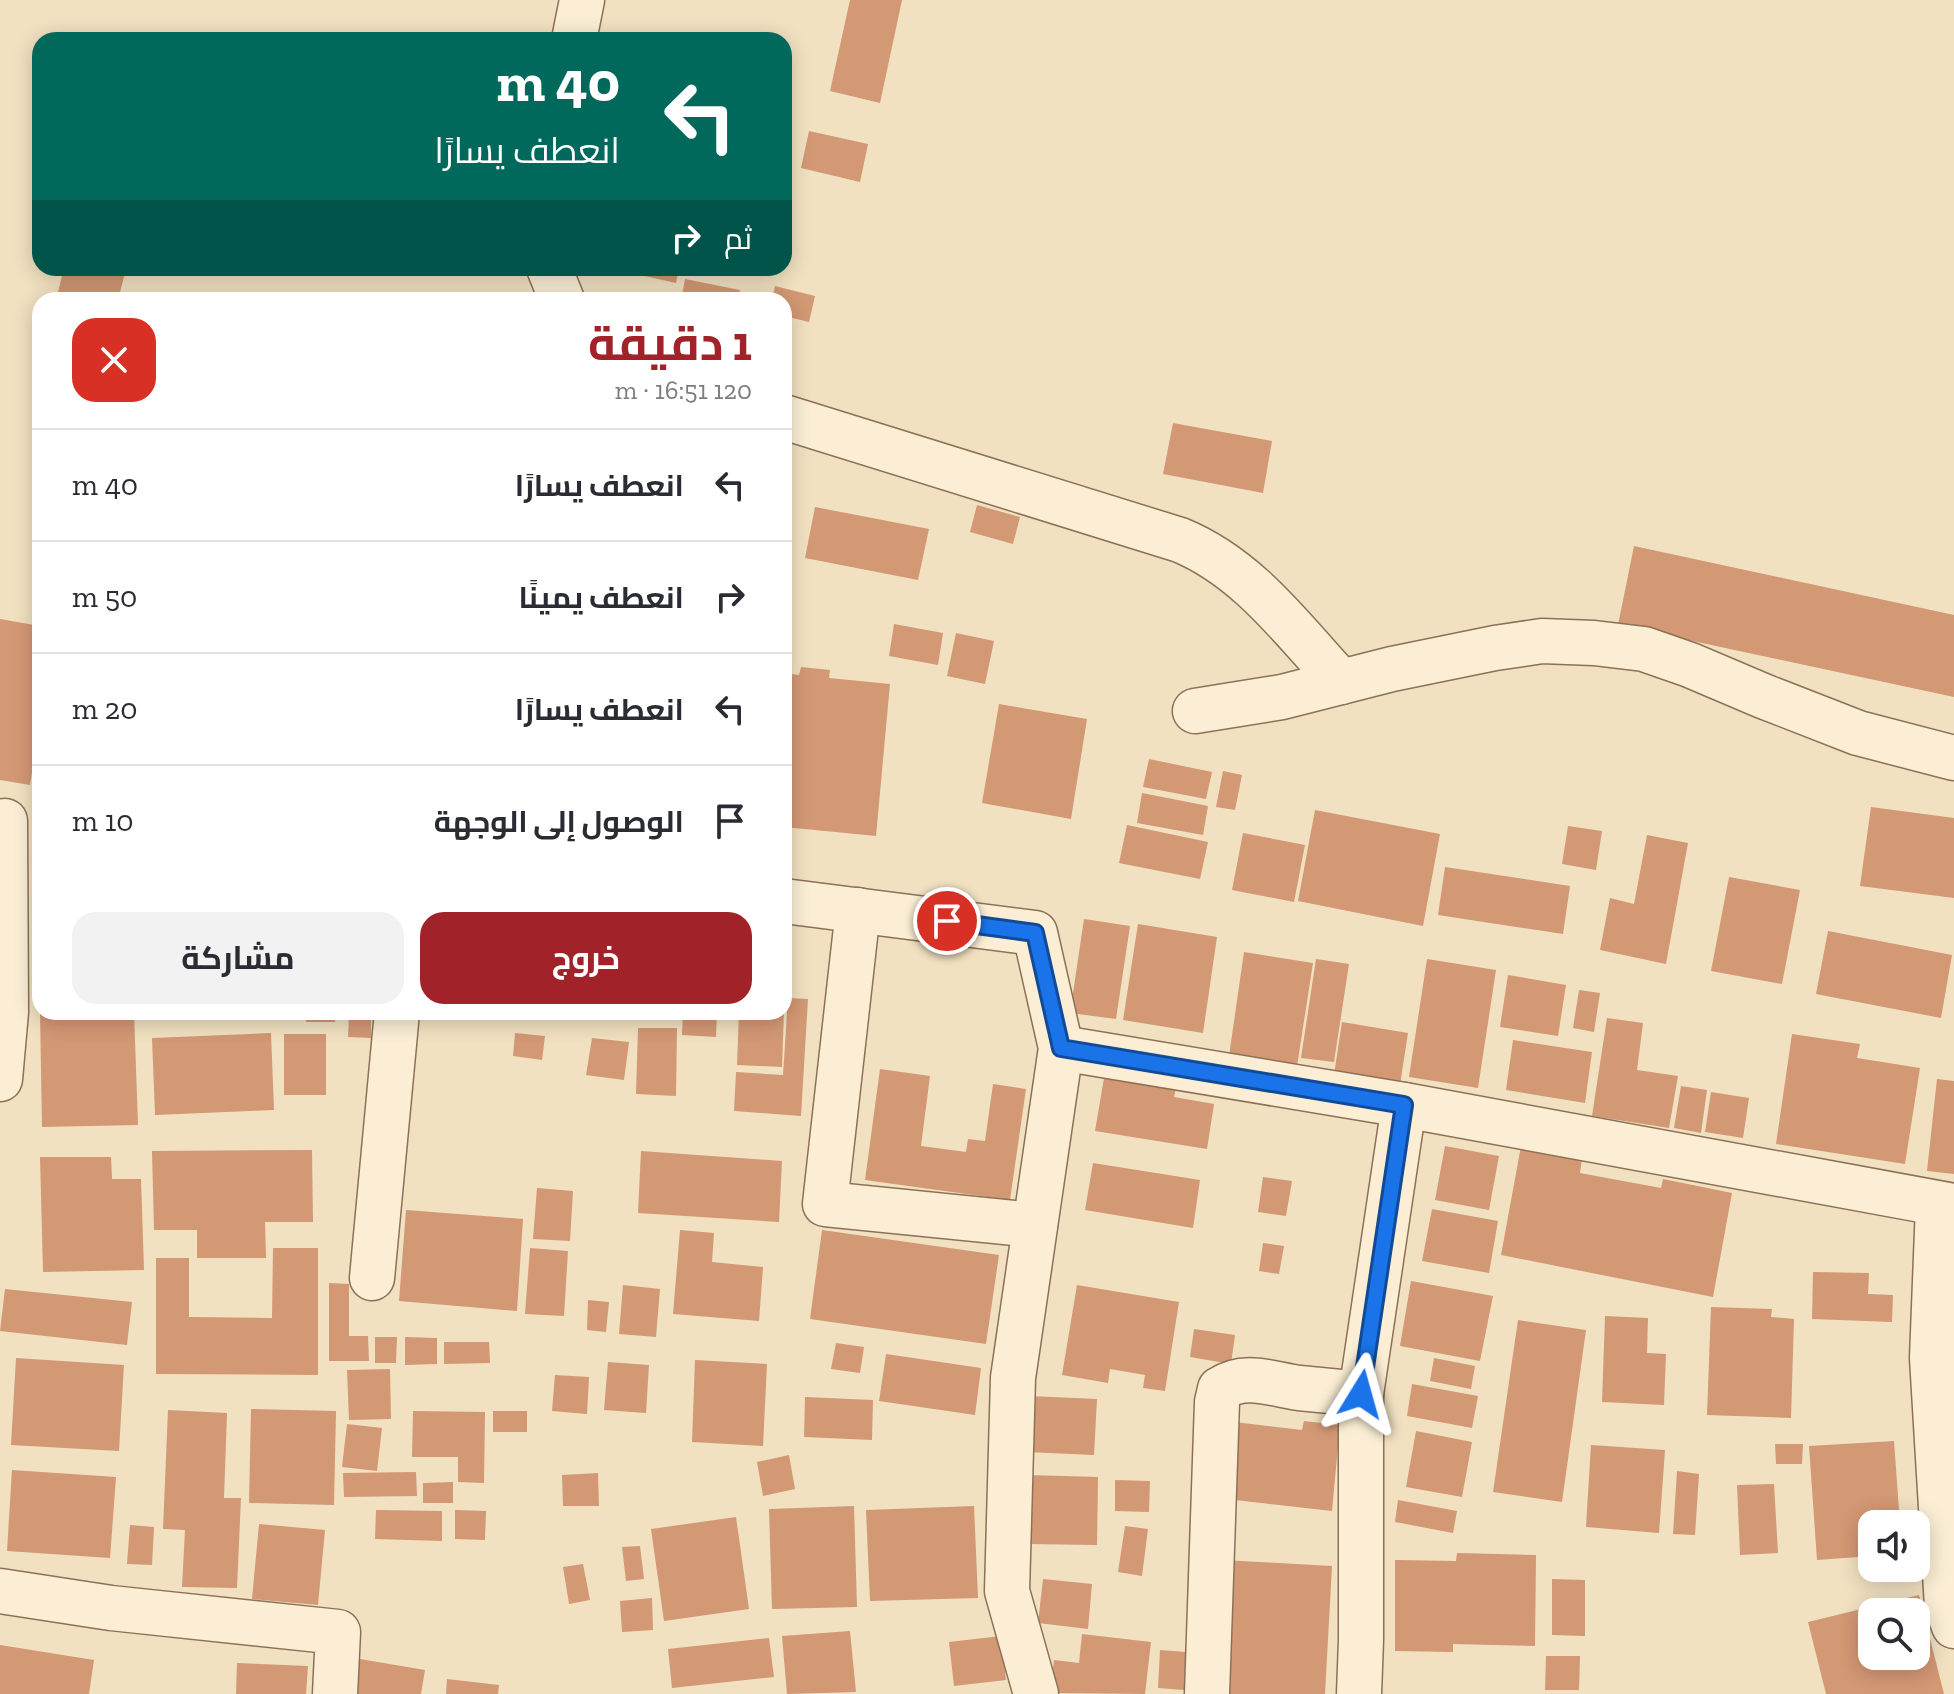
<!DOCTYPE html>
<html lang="ar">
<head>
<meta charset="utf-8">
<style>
	body { margin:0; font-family:"Zilla Slab",Cairo,serif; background:#f2f2f3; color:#2b2b33; direction:rtl; height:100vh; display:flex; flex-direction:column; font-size:30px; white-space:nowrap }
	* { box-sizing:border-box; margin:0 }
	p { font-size:26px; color:#7c7c81 }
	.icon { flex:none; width:44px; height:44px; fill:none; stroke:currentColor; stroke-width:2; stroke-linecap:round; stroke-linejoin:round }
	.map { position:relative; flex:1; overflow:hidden; direction:ltr }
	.panel { position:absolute; left:32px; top:292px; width:760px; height:728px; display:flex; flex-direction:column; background:#fff; border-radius:24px; box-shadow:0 4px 20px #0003; direction:rtl }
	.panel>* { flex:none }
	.top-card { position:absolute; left:32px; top:32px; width:760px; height:244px; border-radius:24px; box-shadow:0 4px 20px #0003; direction:rtl; background:#00695c; color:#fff; overflow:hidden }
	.controls { position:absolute; left:1858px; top:1510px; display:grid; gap:16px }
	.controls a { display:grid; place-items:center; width:72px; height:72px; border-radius:16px; background:#fff; box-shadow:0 4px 20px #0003; font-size:40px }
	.pin { position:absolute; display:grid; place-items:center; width:68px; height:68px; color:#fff; margin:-34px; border:4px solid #fff; border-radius:50%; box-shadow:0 2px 8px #0007 }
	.me { position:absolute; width:88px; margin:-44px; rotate:8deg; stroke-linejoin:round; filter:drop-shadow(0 0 6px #0008) }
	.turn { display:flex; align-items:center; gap:28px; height:168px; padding:0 40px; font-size:36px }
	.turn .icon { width:104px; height:104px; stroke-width:2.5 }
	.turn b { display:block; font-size:56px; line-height:68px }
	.then { display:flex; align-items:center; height:76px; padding:0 40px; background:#0003; gap:16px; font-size:30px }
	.round { display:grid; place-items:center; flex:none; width:84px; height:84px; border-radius:24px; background:#f2f2f3 }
	.overview { display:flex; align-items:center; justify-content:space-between; height:136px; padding:0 40px }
	h1 { font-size:48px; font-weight:700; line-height:60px; color:#a12228 }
	.primary-button { display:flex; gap:16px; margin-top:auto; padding:16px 40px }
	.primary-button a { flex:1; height:92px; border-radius:24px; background:#a12228; color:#fff; font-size:32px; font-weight:700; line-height:92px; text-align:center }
	.primary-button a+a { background:#f2f2f3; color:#2b2b33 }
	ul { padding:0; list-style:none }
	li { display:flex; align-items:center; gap:24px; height:112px; padding:0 40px; border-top:2px solid #e1e1e2 }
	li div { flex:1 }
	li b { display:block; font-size:30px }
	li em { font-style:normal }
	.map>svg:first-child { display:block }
	.building { fill:#d39874; fill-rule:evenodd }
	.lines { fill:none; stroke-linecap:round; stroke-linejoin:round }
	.minor-casing { stroke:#8d7157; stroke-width:47 }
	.minor { stroke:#fbeed5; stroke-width:44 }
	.route-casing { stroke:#114b97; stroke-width:20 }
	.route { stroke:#1a73e8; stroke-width:14 }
</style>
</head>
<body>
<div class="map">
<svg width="1954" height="1694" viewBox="0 0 1954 1694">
	<rect width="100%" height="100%" fill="#f1e1c1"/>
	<g class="building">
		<polygon points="850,0 902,0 880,103 830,91"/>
		<polygon points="809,131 868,144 860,182 801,168"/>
		<polygon points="64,268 105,268 125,273 118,300 56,300"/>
		<polygon points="632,268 679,268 676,283 631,273"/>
		<polygon points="685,279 740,290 738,300 681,300"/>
		<polygon points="775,286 815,296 809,322 784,316 784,300 772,300"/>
		<polygon points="1173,423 1272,441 1263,493 1163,474"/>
		<polygon points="977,505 1020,517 1013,544 970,532"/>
		<polygon points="815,507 929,529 918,580 805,558"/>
		<polygon points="1634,546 1954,615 1954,697 1618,625"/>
		<polygon points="0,619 40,626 40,724 30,785 0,780"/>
		<polygon points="894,624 943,633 938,665 889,656"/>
		<polygon points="956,633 994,641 985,684 947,676"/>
		<polygon points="801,667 830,670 829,678 890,684 876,836 784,827 784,673 799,675"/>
		<polygon points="999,704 1087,719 1071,819 982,803"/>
		<polygon points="1149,759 1212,772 1206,799 1143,787"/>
		<polygon points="1223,771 1242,775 1235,810 1216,807"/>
		<polygon points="1142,793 1208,806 1203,835 1137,823"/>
		<polygon points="1871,807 1954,818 1954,898 1860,886"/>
		<polygon points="1315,810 1440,834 1423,926 1298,901"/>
		<polygon points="1127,825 1208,842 1200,879 1119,863"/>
		<polygon points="1568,826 1602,831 1596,870 1562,864"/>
		<polygon points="1243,833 1305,845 1294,902 1232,890"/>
		<polygon points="1647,835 1688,843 1666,964 1600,950 1610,898 1634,904"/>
		<polygon points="1445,867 1570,886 1563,934 1438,915"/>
		<polygon points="1729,877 1800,890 1782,984 1711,971"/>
		<polygon points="1084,919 1130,926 1116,1019 1070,1013"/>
		<polygon points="1138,924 1217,937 1203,1033 1123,1020"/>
		<polygon points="1828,931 1952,955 1941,1018 1816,994"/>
		<polygon points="1244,952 1313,963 1297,1066 1229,1056"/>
		<polygon points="1316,959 1349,964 1334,1062 1301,1058"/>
		<polygon points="1427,959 1496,970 1478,1088 1409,1077"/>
		<polygon points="1508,975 1566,985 1558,1036 1500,1027"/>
		<polygon points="1579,990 1600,993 1594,1032 1573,1028"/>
		<polygon points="788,998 808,999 801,1116 734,1111 736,1072 783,1075"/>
		<polygon points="40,1012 134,1012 138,1125 42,1127"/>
		<polygon points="307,1012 336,1012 335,1022 306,1022"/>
		<polygon points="683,1012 717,1012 716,1037 682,1035"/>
		<polygon points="739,1012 784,1012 782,1067 737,1065"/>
		<polygon points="349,1015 371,1016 371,1038 348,1037"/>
		<polygon points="1607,1018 1643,1023 1637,1070 1678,1076 1669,1128 1592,1116"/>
		<polygon points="1342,1022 1408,1033 1400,1085 1334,1075"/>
		<polygon points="638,1028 677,1028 676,1096 636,1094"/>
		<polygon points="271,1033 274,1110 155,1115 152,1038"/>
		<polygon points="515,1033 545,1036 542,1060 513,1056"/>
		<rect x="284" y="1034" width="42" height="61"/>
		<polygon points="1792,1034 1860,1044 1857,1058 1920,1068 1905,1164 1776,1144"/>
		<polygon points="592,1038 629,1042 624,1080 586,1075"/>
		<polygon points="1513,1040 1592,1052 1585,1103 1506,1090"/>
		<polygon points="880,1069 930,1076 921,1146 966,1152 968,1139 985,1141 993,1084 1026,1089 1010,1200 865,1180"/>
		<polygon points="1105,1072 1177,1084 1174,1097 1214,1104 1207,1149 1095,1131"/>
		<polygon points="1937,1079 1954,1081 1954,1174 1927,1171"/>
		<polygon points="1681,1086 1707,1090 1701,1133 1674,1128"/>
		<polygon points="1711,1092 1749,1098 1743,1138 1705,1132"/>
		<polygon points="1445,1146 1499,1156 1489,1210 1435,1200"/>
		<polygon points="1521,1146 1582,1158 1580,1173 1661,1188 1663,1179 1732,1193 1713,1297 1501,1255"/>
		<polygon points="312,1150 313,1222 265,1222 266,1258 197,1258 197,1230 154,1230 152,1151"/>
		<polygon points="641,1151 782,1161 779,1222 638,1213"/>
		<polygon points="40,1157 111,1157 112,1179 141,1179 144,1270 43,1272"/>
		<polygon points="1093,1163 1200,1180 1193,1228 1085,1210"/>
		<polygon points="1263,1177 1292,1181 1286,1216 1258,1212"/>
		<polygon points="537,1188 573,1191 570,1241 533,1239"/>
		<polygon points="1432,1209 1498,1221 1489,1273 1422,1261"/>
		<polygon points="406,1210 523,1219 517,1311 399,1301"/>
		<polygon points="680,1230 714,1233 712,1262 763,1267 759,1321 673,1314"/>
		<polygon points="822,1230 999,1255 986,1344 810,1319"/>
		<polygon points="1263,1243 1284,1246 1279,1274 1259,1271"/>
		<polygon points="273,1248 318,1248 318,1375 156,1374 156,1258 189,1258 189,1317 272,1318"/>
		<polygon points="530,1248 568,1251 564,1316 525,1314"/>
		<polygon points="1813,1272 1869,1273 1868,1294 1893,1295 1892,1322 1812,1319"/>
		<polygon points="1411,1281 1493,1296 1480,1361 1400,1346"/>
		<polygon points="329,1283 349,1284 349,1336 368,1336 369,1361 329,1361"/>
		<polygon points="623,1285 660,1289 656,1337 619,1334"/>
		<polygon points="1077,1285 1179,1302 1165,1391 1143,1388 1145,1375 1110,1369 1108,1383 1062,1375"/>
		<polygon points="5,1289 132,1302 127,1345 0,1331"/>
		<polygon points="588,1300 609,1302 606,1332 587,1330"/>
		<polygon points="1711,1307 1772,1309 1771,1317 1794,1319 1791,1418 1707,1415"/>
		<polygon points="1605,1316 1648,1318 1647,1353 1666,1354 1664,1405 1602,1402"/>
		<polygon points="1518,1320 1586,1330 1562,1502 1493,1492"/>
		<polygon points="1194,1329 1235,1335 1231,1364 1190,1357"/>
		<polygon points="375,1337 397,1337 396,1363 375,1363"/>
		<polygon points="405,1337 437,1338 437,1364 405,1365"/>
		<polygon points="444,1342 489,1342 490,1363 444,1364"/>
		<polygon points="836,1343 864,1347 860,1373 831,1369"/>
		<polygon points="886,1354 981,1368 975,1415 879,1401"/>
		<polygon points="16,1358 124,1365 119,1451 11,1445"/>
		<polygon points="1434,1358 1475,1366 1471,1389 1430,1381"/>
		<polygon points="695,1360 767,1364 763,1446 692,1442"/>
		<polygon points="608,1362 649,1365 646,1413 604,1410"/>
		<polygon points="390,1369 391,1419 349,1420 347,1370"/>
		<polygon points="555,1375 589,1377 587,1414 552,1411"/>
		<polygon points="1412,1384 1478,1396 1472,1428 1407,1416"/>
		<polygon points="1029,1396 1097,1399 1094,1455 1027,1452"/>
		<polygon points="805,1397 873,1400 872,1440 804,1437"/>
		<polygon points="251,1409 336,1411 334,1505 249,1503"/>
		<polygon points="168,1410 227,1413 224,1498 241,1498 237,1588 182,1587 185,1530 163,1529"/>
		<polygon points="413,1411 485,1412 484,1483 458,1482 458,1457 412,1457"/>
		<rect x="493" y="1411" width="34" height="21"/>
		<polygon points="1226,1421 1302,1430 1304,1421 1340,1425 1332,1511 1218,1498"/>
		<polygon points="347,1424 382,1428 377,1471 342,1467"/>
		<polygon points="1416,1431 1472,1442 1462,1497 1406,1487"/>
		<polygon points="1894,1441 1900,1524 1872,1524 1872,1556 1817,1560 1809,1446"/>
		<polygon points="1775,1444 1803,1444 1802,1464 1776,1464"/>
		<polygon points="1591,1445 1665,1450 1659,1533 1586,1527"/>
		<polygon points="789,1455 795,1489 763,1496 757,1462"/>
		<polygon points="12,1470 116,1477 110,1558 7,1551"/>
		<polygon points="1677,1471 1699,1474 1695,1535 1673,1534"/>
		<polygon points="416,1472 417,1496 344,1497 343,1473"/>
		<polygon points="598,1473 599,1506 563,1506 562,1475"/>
		<polygon points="1027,1475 1098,1477 1097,1545 1026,1544"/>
		<polygon points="1115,1480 1150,1481 1149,1512 1115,1511"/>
		<polygon points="453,1482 453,1503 423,1503 423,1483"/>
		<polygon points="1774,1484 1778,1553 1740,1555 1737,1485"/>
		<polygon points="1398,1500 1457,1511 1453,1533 1395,1522"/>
		<polygon points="854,1506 857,1607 772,1609 769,1509"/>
		<polygon points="974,1506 978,1598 870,1601 866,1510"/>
		<polygon points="376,1510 442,1511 442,1541 375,1539"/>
		<polygon points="455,1510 486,1511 485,1540 455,1539"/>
		<polygon points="736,1517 749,1609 664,1621 651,1529"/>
		<polygon points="259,1524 325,1530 318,1605 252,1599"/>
		<polygon points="130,1525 154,1527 152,1565 127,1564"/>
		<polygon points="1125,1526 1148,1529 1142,1576 1118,1572"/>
		<polygon points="640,1546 644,1579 626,1581 622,1547"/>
		<polygon points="1457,1553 1536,1555 1535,1646 1453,1644 1453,1652 1395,1651 1395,1560 1456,1561"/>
		<polygon points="1224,1560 1332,1566 1325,1694 1216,1694"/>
		<polygon points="583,1564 590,1600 569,1604 563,1567"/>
		<polygon points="1043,1579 1092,1584 1088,1629 1038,1623"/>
		<polygon points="1552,1579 1585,1580 1585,1636 1552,1635"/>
		<path d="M1919 1595 1944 1694H1826L1808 1622ZM1872 1612H1916V1656H1872Z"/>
		<polygon points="652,1598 653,1630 622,1632 620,1601"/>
		<polygon points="850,1631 856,1692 787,1694 782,1636"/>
		<polygon points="1082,1634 1151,1642 1145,1694 1050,1693 1054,1660 1079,1663"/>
		<polygon points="1001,1636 1006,1680 954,1686 949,1642"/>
		<polygon points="769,1638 774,1677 672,1688 668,1649"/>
		<polygon points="0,1645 94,1660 89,1694 0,1694"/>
		<polygon points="1160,1650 1186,1652 1184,1690 1158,1688"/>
		<polygon points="1546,1656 1580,1656 1579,1690 1545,1690"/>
		<polygon points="354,1658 425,1670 421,1694 348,1694"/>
		<polygon points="237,1663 308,1666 306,1694 236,1694"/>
		<polygon points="447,1679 499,1685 498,1694 446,1694"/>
	</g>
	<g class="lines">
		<g class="minor-casing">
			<g id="minor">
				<polyline points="574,40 582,0"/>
				<polyline points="549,268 562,300"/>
				<path d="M784 417 1180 540C1248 568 1292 629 1341 682"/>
				<polyline points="1195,711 1282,697 1392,669 1495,648 1542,641 1594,643 1644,649 1690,665 1763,696 1858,733 1954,758"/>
				<polyline points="784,901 1035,933 1061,1048 1013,1378 1007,1591 1036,1694"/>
				<polyline points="858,910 825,1204 1035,1225"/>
				<polyline points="1061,1048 1404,1105 1954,1206"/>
				<polyline points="0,1079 6,1012 5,821"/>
				<polyline points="1938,1205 1932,1358 1947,1607 1954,1626"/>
				<polyline points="372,1278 397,1012"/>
				<polyline points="0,1591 111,1608 338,1632 335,1694"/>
				<path d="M1207 1694 1217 1402 1220 1389C1245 1372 1271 1384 1299 1388 1319 1390 1340 1392 1361 1394L1404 1105"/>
				<polyline points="1359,1694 1361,1640 1361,1394"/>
			</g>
		</g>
		<use href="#minor" class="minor"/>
	</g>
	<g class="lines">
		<g class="route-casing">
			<polyline id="route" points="947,921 1035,933 1061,1048 1404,1105 1361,1394"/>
		</g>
		<use href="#route" class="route"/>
	</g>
</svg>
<div class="controls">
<a><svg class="icon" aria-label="sound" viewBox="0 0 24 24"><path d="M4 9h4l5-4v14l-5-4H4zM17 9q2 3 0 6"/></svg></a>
<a><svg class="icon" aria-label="search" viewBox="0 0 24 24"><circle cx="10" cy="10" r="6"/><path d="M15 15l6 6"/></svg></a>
</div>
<div class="pin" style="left:947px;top:921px;background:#d93025"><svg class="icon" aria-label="arrive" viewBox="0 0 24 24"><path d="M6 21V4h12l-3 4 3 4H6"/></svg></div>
<svg class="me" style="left:1361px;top:1394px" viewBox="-20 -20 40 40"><path d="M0-17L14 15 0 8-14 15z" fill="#1a73e8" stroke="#fff" stroke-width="4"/></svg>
<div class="top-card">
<div class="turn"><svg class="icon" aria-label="left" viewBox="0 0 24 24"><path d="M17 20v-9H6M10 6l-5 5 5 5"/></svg><div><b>40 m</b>انعطف يسارًا</div></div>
<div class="then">ثم<svg class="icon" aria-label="right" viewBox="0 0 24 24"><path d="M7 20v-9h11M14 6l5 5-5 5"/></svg></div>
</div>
<section class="panel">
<div class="overview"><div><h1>1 دقيقة</h1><p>120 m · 16:51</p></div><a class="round" style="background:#d93025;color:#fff"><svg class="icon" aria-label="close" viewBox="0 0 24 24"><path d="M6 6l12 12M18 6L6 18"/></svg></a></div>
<ul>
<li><svg class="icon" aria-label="left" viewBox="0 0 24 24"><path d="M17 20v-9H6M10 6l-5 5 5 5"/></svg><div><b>انعطف يسارًا</b></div><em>40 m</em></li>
<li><svg class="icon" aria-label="right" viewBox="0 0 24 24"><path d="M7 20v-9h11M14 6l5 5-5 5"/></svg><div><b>انعطف يمينًا</b></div><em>50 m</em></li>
<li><svg class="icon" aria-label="left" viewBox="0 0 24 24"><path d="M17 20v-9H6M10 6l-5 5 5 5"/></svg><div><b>انعطف يسارًا</b></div><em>20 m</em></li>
<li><svg class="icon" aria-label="arrive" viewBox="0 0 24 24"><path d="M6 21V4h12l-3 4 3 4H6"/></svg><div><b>الوصول إلى الوجهة</b></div><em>10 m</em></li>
</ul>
<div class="primary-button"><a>خروج</a><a>مشاركة</a></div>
</section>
</div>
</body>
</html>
